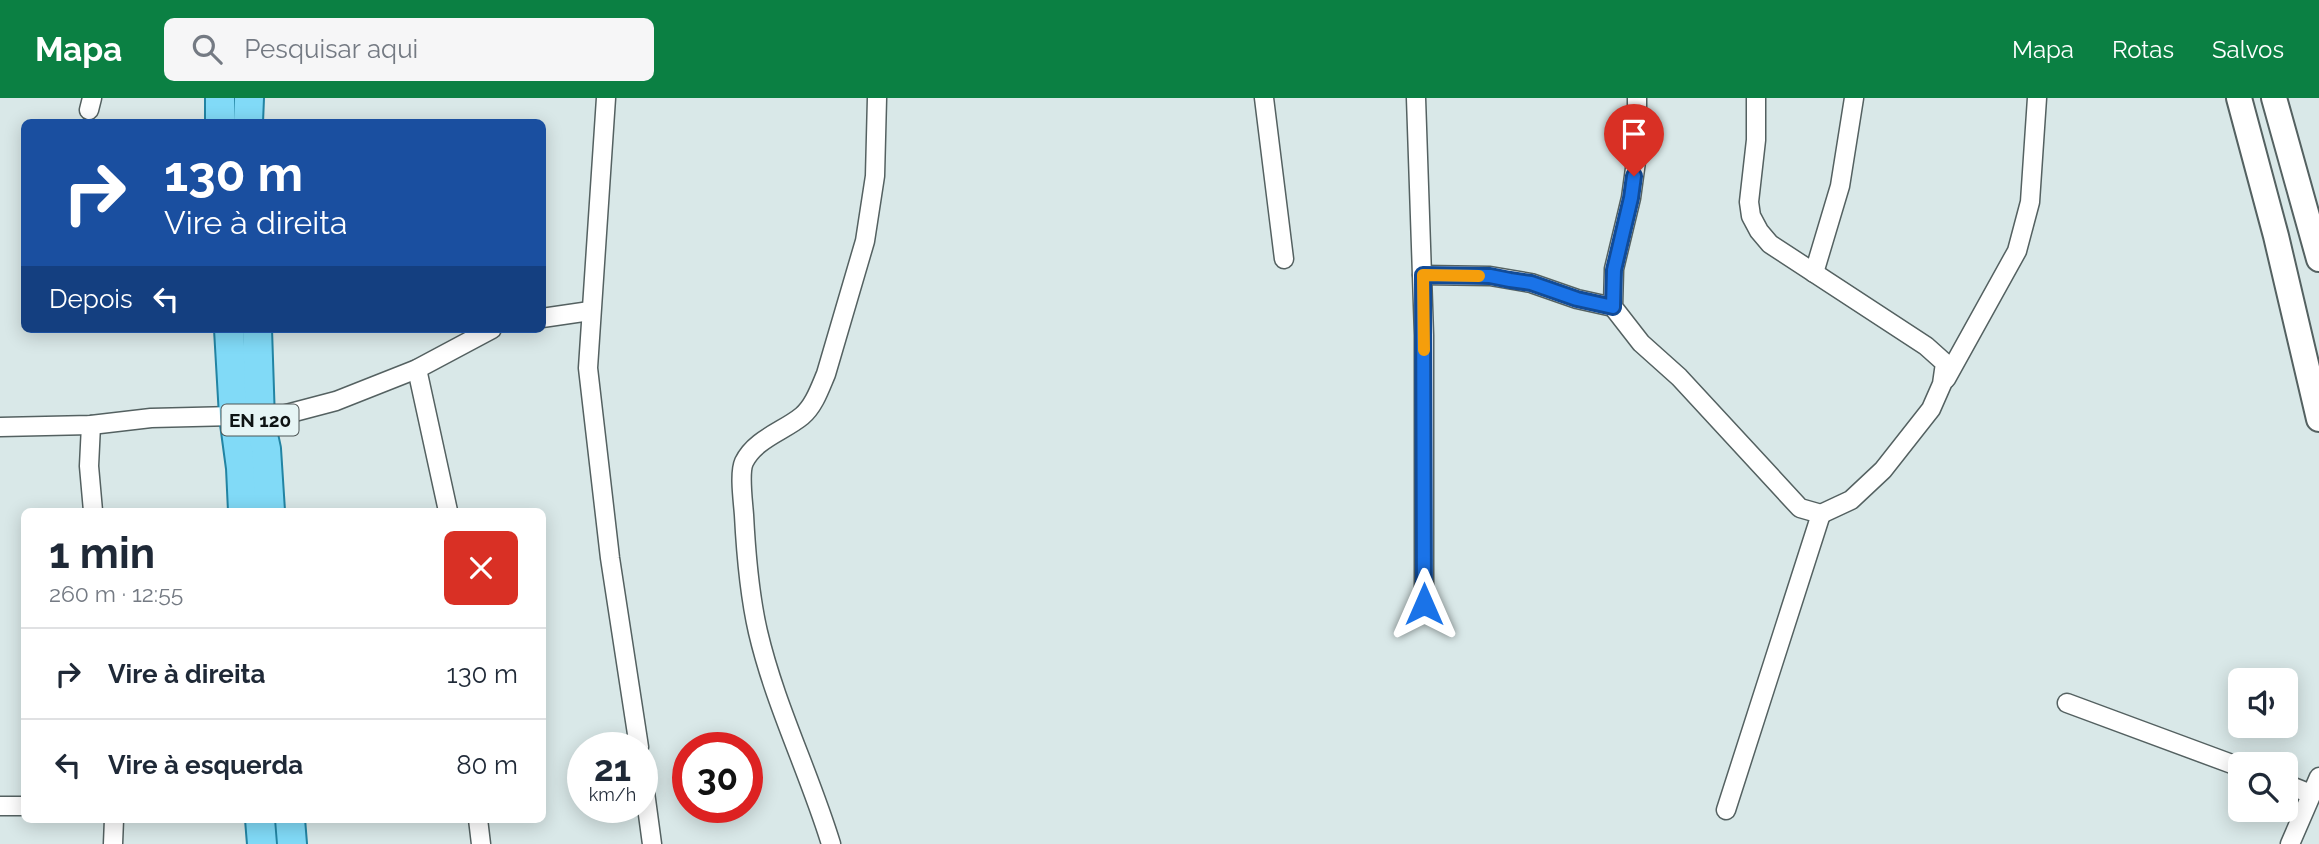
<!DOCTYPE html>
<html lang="pt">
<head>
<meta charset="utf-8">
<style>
	body { margin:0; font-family:Raleway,sans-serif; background:#f6f6f7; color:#1f2937; height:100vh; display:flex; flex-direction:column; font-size:26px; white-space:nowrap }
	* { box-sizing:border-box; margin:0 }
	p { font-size:23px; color:#747a83 }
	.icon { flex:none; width:38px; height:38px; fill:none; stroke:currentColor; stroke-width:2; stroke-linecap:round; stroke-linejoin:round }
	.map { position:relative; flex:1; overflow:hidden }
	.panel { position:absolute; left:21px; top:410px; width:525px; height:315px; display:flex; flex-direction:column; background:#fff; border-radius:10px; box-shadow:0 4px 18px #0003 }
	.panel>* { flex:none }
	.banner { position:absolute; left:21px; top:21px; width:525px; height:214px; border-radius:10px; box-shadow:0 4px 18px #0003; background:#1a4fa0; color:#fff; overflow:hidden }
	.fabs { position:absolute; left:2228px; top:570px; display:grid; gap:14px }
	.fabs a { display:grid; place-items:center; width:70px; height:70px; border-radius:10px; background:#fff; box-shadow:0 4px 18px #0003; font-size:35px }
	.speed { position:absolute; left:567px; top:634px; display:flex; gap:14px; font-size:35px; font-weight:700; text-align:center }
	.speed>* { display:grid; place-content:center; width:91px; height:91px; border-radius:50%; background:#fff; box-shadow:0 4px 18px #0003; line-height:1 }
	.speed small { font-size:18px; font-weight:400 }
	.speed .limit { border:10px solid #d22; background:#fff; color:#111 }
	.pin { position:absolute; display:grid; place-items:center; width:60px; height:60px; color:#fff; margin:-72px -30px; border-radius:50% 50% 50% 0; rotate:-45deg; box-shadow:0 0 7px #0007 }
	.pin .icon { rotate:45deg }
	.me { position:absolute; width:77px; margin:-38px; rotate:0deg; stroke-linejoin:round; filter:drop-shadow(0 0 5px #0008) }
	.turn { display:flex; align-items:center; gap:24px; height:147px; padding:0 28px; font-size:32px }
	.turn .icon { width:91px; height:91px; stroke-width:2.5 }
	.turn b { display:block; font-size:49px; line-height:60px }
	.then { display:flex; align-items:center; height:66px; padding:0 28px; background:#0003; gap:14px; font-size:26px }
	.round { display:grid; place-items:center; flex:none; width:74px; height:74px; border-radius:10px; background:#f6f6f7 }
	.overview { display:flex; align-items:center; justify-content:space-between; height:119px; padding:0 28px }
	h1 { font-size:42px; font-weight:700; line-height:52px }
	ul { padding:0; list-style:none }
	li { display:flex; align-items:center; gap:21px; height:91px; padding:0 28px; border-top:2px solid #e0e1e3 }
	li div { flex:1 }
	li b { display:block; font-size:26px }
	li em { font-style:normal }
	header { display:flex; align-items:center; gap:42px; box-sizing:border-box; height:98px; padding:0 35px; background:#0b8043; color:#fff }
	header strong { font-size:33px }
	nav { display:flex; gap:38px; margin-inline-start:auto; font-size:24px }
	.search { width:490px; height:63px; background:#f6f6f7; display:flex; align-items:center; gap:18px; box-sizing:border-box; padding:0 24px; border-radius:10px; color:#747a83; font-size:26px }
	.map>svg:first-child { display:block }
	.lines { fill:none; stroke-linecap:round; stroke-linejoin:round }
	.street-casing { stroke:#546161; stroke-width:21 }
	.secondary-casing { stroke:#546161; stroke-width:28 }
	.primary-casing { stroke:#2284a3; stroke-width:32 }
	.street { stroke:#fff; stroke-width:18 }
	.secondary { stroke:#fff; stroke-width:24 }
	.primary { stroke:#81daf7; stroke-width:28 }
	.route-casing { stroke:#114b97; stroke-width:18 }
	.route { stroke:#1a73e8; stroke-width:12 }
	.slow { stroke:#f59e0b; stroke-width:12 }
	.labels { text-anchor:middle; stroke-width:7; stroke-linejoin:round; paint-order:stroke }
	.shield { fill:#e6f5f5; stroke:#4f5757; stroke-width:2 }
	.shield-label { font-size:19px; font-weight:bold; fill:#0e1313 }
</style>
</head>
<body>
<header>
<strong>Mapa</strong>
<div class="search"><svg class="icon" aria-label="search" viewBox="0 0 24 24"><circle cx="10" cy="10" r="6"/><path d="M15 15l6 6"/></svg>Pesquisar aqui</div>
<nav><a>Mapa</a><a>Rotas</a><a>Salvos</a></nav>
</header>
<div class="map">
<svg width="2319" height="746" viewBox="0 0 2319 746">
	<rect width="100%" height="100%" fill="#d9e8e8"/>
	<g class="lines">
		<g class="street-casing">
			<g id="street">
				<polyline points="606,0 588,270 610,460 639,649"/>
				<polyline points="1264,0 1284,161"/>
				<polyline points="1416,0 1424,237 1424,506"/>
				<polyline points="1637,0 1637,56 1631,100 1614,171 1613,209 1641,245 1679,279 1800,410 1821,416 1851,402 1883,372 1931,311 1942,286 1945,265 1926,248 1770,146 1759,133 1751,118 1749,104 1756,42 1756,0"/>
				<polyline points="89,12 92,0"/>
				<polyline points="1814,175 1840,88 1854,0"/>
				<polyline points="1422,177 1490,178 1531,185 1577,201 1613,209"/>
				<polyline points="542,220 590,213"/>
				<polyline points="417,271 448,413"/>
				<polyline points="1946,281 2017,153 2030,104 2037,0"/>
				<polyline points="260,323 336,303 417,271 492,231"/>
				<polyline points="91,327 89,368 93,413"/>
				<polyline points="0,329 91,327 151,320 234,318"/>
				<polyline points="2067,605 2240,669"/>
				<polyline points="642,672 652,746"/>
				<polyline points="2286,686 2311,696"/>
				<polyline points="0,708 24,708"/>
				<polyline points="1726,712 1821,416"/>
				<polyline points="478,721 481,746"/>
				<polyline points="113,746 114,721"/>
				<path d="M831 746C809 674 775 607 758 534 749 495 746 456 744 417 743 403 739 375 744 364 755 341 784 333 802 318 814 308 820 290 826 276L865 143 875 78 877 0"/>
				<polyline points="2290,746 2319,679"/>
			</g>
		</g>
		<g class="secondary-casing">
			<g id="secondary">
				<polyline points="2239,0 2276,138 2319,321"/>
				<polyline points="2274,0 2319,161"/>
			</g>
		</g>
		<g class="primary-casing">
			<g id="primary">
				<polyline points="220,24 220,0"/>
				<polyline points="248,24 249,0"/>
				<polyline points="229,231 234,318 241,370 243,413"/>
				<polyline points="257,231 260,323 266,351 270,413"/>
				<polyline points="260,721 262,746"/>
				<polyline points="290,721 292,746"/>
			</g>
		</g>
		<use href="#street" class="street"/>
		<use href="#secondary" class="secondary"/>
		<use href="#primary" class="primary"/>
	</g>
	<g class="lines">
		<g class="route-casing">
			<polyline id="route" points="1424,506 1423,177 1490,178 1510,182 1531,185 1577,201 1613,209 1614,172 1631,100 1634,78"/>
		</g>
		<use href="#route" class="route"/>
		<polyline class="slow" points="1424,252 1423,177 1479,178"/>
	</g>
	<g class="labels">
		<rect class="shield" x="221.5" y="306.5" width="77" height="31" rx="5"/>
		<g class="shield-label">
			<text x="260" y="329">EN 120</text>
		</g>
	</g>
</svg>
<div class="fabs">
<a><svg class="icon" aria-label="sound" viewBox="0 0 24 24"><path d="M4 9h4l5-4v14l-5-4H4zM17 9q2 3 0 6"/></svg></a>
<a><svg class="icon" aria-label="search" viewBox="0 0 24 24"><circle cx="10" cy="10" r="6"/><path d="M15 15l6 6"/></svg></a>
</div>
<div class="speed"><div>21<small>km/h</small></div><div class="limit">30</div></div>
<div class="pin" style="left:1634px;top:78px;background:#d93025"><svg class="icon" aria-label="arrive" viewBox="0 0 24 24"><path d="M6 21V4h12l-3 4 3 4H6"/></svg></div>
<svg class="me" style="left:1424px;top:506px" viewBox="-20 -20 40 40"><path d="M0-17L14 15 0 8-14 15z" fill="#1a73e8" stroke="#fff" stroke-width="4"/></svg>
<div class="banner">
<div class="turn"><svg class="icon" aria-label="right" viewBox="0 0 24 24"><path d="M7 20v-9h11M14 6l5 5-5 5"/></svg><div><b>130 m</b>Vire à direita</div></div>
<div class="then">Depois<svg class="icon" aria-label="left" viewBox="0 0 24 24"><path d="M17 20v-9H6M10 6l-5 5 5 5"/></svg></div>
</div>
<section class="panel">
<div class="overview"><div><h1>1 min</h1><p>260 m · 12:55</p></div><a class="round" style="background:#d93025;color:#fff"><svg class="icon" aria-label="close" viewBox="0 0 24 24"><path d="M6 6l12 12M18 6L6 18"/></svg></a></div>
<ul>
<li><svg class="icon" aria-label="right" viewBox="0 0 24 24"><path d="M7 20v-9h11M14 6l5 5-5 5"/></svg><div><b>Vire à direita</b></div><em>130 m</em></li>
<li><svg class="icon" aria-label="left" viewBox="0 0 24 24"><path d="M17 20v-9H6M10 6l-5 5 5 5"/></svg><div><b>Vire à esquerda</b></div><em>80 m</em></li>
</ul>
</section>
</div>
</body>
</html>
